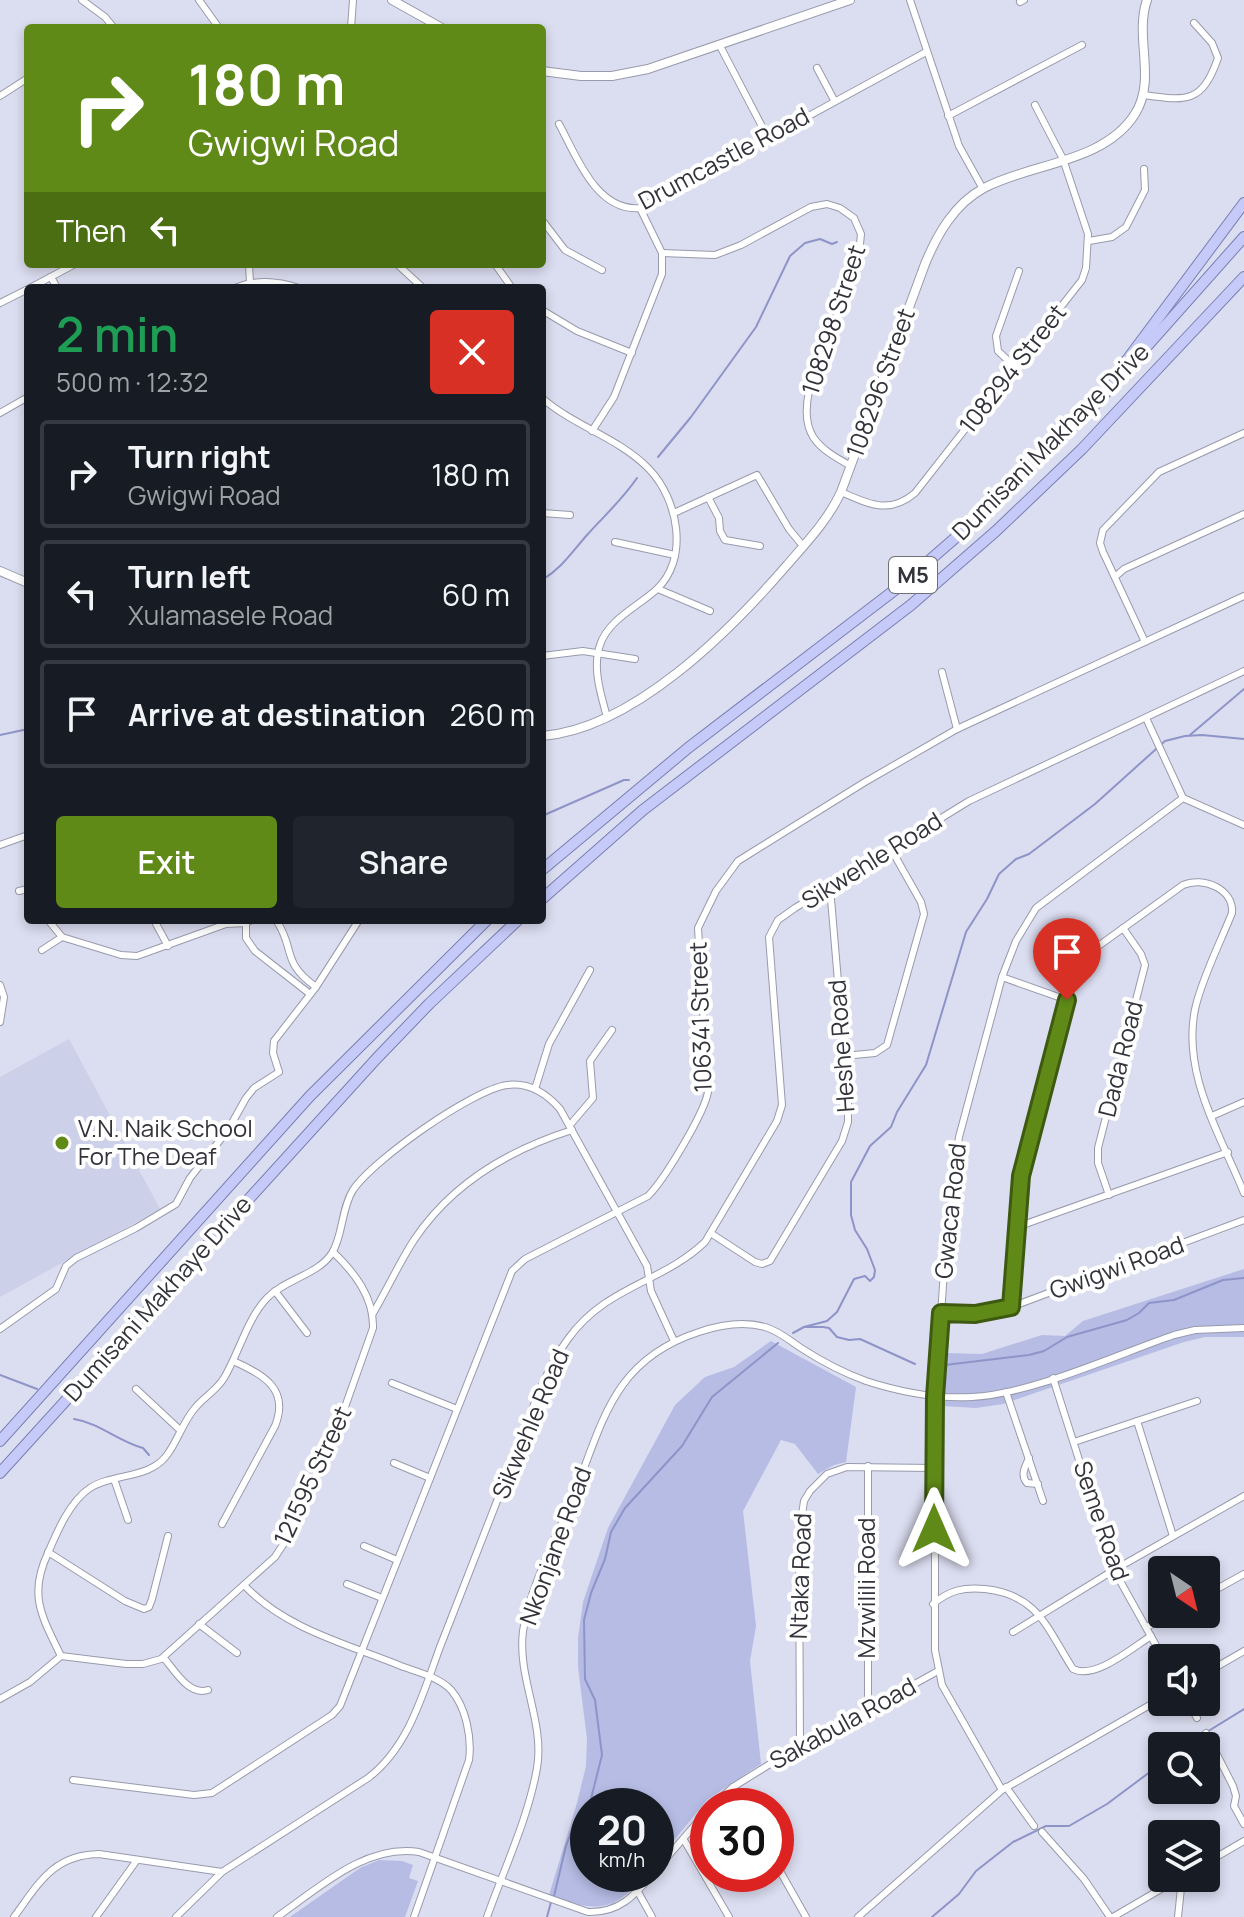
<!DOCTYPE html>
<html lang="en">
<head>
<meta charset="utf-8">
<style>
	body { margin:0; font-family:Manrope,sans-serif; background:#20242c; color:#f1f3f6; height:100vh; display:flex; flex-direction:column; font-size:30px; white-space:nowrap }
	* { box-sizing:border-box; margin:0 }
	p { font-size:26px; color:#9ea1a6 }
	.icon { flex:none; width:44px; height:44px; fill:none; stroke:currentColor; stroke-width:2; stroke-linecap:round; stroke-linejoin:round }
	.map { position:relative; flex:1; overflow:hidden }
	.side { position:absolute; left:24px; top:284px; width:522px; height:640px; display:flex; flex-direction:column; background:#171b24; border-radius:8px; box-shadow:0 4px 12px #0003 }
	.side>* { flex:none }
	.hud { position:absolute; left:24px; top:24px; width:522px; height:244px; border-radius:8px; box-shadow:0 4px 12px #0003; background:#5f8a18; color:#fff; overflow:hidden }
	.needle { width:52px; rotate:145deg }
	.tools { position:absolute; left:1148px; top:1556px; display:grid; gap:16px }
	.tools a { display:grid; place-items:center; width:72px; height:72px; border-radius:8px; background:#171b24; box-shadow:0 4px 12px #0003; font-size:40px }
	.speed { position:absolute; left:570px; top:1788px; display:flex; gap:16px; font-size:40px; font-weight:700; text-align:center }
	.speed>* { display:grid; place-content:center; width:104px; height:104px; border-radius:50%; background:#171b24; box-shadow:0 4px 12px #0003; line-height:1 }
	.speed small { font-size:20px; font-weight:400 }
	.speed .limit { border:12px solid #d22; background:#fff; color:#111 }
	.pin { position:absolute; display:grid; place-items:center; width:68px; height:68px; color:#fff; margin:-82px -34px; border-radius:50% 50% 50% 0; rotate:-45deg; box-shadow:0 0 8px #0007 }
	.pin .icon { rotate:45deg }
	.me { position:absolute; width:88px; margin:-44px; rotate:0deg; stroke-linejoin:round; filter:drop-shadow(0 0 6px #0008) }
	.turn { display:flex; align-items:center; gap:28px; height:168px; padding:0 32px; font-size:36px }
	.turn .icon { width:104px; height:104px; stroke-width:2.5 }
	.turn b { display:block; font-size:56px; line-height:68px }
	.then { display:flex; align-items:center; height:76px; padding:0 32px; background:#0003; gap:16px; font-size:30px }
	.round { display:grid; place-items:center; flex:none; width:84px; height:84px; border-radius:8px; background:#20242c }
	.summary { display:flex; align-items:center; justify-content:space-between; height:136px; padding:0 32px }
	h1 { font-size:48px; font-weight:600; line-height:60px; color:#1e9e55 }
	.primary-button { display:flex; gap:16px; margin-top:auto; padding:16px 32px }
	.primary-button a { flex:1; height:92px; border-radius:8px; background:#5f8a18; color:#fff; font-size:32px; font-weight:600; line-height:92px; text-align:center }
	.primary-button a+a { background:#20242c; color:#f1f3f6 }
	ul { padding:0; list-style:none }
	li { display:flex; align-items:center; gap:24px; height:108px; margin:0 16px 12px; padding:0 16px; border:4px solid #363941; border-radius:8px }
	li div { flex:1 }
	li b { display:block; font-size:30px }
	li em { font-style:normal }
	.map>svg:first-child { display:block }
	.built { fill:#ccd0e9 }
	.green { fill:#b6bce4 }
	.lines { fill:none; stroke-linecap:round; stroke-linejoin:round }
	.stream { stroke:#8e94c8; stroke-width:2 }
	.minor-casing { stroke:#989bac; stroke-width:8 }
	.tertiary-casing { stroke:#989bac; stroke-width:10 }
	.primary-casing { stroke:#797fb3; stroke-width:12 }
	.minor { stroke:#fff; stroke-width:6 }
	.tertiary { stroke:#fff; stroke-width:8 }
	.primary { stroke:#c5caf8; stroke-width:10 }
	.route-casing { stroke:#3e5a10; stroke-width:20 }
	.route { stroke:#5f8a18; stroke-width:14 }
	.poi-dot { fill:#5f8a18; stroke:#fff; stroke-width:3 }
	.labels { text-anchor:middle; stroke-width:8; stroke-linejoin:round; paint-order:stroke }
	.shield { fill:#fff; stroke:#707176; stroke-width:2 }
	.shield-label { font-size:22px; font-weight:bold; fill:#33343b }
	.street-label { font-size:24px; fill:#33343b; stroke:#fff }
	.poi-label { font-size:24px; fill:#33343b; stroke:#fff; text-anchor:start }
</style>
</head>
<body>
<div class="map">
<svg width="1244" height="1917" viewBox="0 0 1244 1917">
	<rect width="100%" height="100%" fill="#dbddf0"/>
	<polygon class="built" points="69,1039 160,1209 0,1297 0,1077"/>
	<g class="green">
		<polygon points="1244,1269 1244,1337 1205,1337 1184,1342 1003,1404 976,1408 943,1406 941,1389 944,1353 982,1354 1042,1335 1065,1336 1083,1321"/>
		<path d="M771 1341 856 1387 846 1462 834 1465 818 1474 795 1444 781 1440 743 1511 756 1626 750 1661 761 1764 707 1800 656 1862V1806H588V1874H646C613 1914 595 1912 549 1895L577 1803 586 1766 587 1739 578 1667V1638L583 1602 608 1528 675 1405 705 1377 734 1367Z"/>
		<polygon points="379,1860 402,1861 413,1865 409,1878 418,1881 405,1917 290,1917 360,1868"/>
	</g>
	<g class="lines">
		<g class="stream">
			<polyline points="658,457 691,417 756,327 790,256 805,243 820,239 832,244 837,242"/>
			<path d="M542 580C562 568 572 552 587 535 604 516 622 500 637 478"/>
			<polyline points="0,735 28,729"/>
			<polyline points="1190,735 1244,689"/>
			<polyline points="542,816 624,780 629,780"/>
			<polyline points="804,1327 827,1321 837,1312 854,1279 865,1276 870,1281 874,1277 875,1270 867,1249 855,1230 851,1215 851,1182 870,1146 891,1127 897,1112 926,1065 966,932 987,899 999,874 1016,859 1029,854 1095,804 1165,741 1185,736 1202,735 1244,739"/>
			<polyline points="793,1333 804,1327 823,1327 829,1328 837,1337 849,1340 860,1339 915,1364"/>
			<polyline points="945,1365 1029,1355 1044,1351 1067,1337 1127,1320 1139,1313 1149,1303 1174,1300 1223,1280 1244,1278"/>
			<polyline points="0,1375 37,1389"/>
			<path d="M74 1419C100 1423 119 1442 143 1448L149 1455"/>
			<polyline points="1184,1746 1244,1709"/>
			<polyline points="554,1896 566,1846 572,1830 591,1799 602,1755 595,1700 585,1679 584,1620 591,1593 605,1559 611,1532 625,1508 682,1446 712,1397 778,1343"/>
			<polyline points="547,1917 551,1902"/>
			<polyline points="932,1917 959,1894 976,1871 1013,1842 1046,1826 1069,1826 1107,1804 1162,1763"/>
		</g>
		<g class="minor-casing">
			<g id="minor">
				<polyline points="82,0 105,17 114,28"/>
				<polyline points="199,0 219,28"/>
				<polyline points="910,0 959,146 983,189"/>
				<polyline points="1020,2 1024,0"/>
				<polyline points="351,28 353,0"/>
				<polyline points="720,46 767,136"/>
				<polyline points="817,68 834,100"/>
				<path d="M1144 95C1186 101 1202 104 1218 58L1212 43 1194 23"/>
				<polyline points="0,96 28,78"/>
				<polyline points="948,116 1082,45"/>
				<path d="M559 124C576 155 596 212 640 208L926 52"/>
				<polyline points="542,220 565,250 602,270"/>
				<polyline points="1089,241 1112,237 1126,227 1145,190 1144,169"/>
				<path d="M662 253 715 255 741 245 811 207 827 204 840 208 854 218 861 234 859 254 809 391C800 434 816 447 851 466"/>
				<polyline points="249,264 250,283"/>
				<polyline points="397,264 423,288"/>
				<polyline points="495,264 512,288"/>
				<polyline points="51,277 57,288"/>
				<polyline points="30,288 75,264"/>
				<path d="M235 288C256 279 278 281 299 288"/>
				<polyline points="0,303 28,289"/>
				<polyline points="542,310 577,331 632,353"/>
				<polyline points="1015,367 998,351 996,336 1019,271"/>
				<path d="M542 398C574 426 619 438 649 469 678 499 690 559 656 590 637 607 608 620 600 645 592 668 601 695 607 717"/>
				<polyline points="0,413 28,397"/>
				<polyline points="592,431 614,397 662,274 662,253 640,208"/>
				<path d="M841 492C869 504 889 515 915 493L1082 280 1086 268 1088 234 1063 159 1035 105"/>
				<polyline points="708,497 719,518 720,531 725,540 760,546"/>
				<polyline points="542,513 570,515"/>
				<polyline points="674,513 757,475 789,529 803,546"/>
				<polyline points="615,542 675,555"/>
				<polyline points="1116,576 1124,569 1244,514"/>
				<polyline points="658,589 710,611"/>
				<polyline points="1145,642 1103,552 1100,543 1103,530 1159,472 1244,433"/>
				<polyline points="542,656 583,651 635,659"/>
				<polyline points="942,672 957,729"/>
				<polyline points="1146,718 1183,798"/>
				<polyline points="1183,798 1244,825"/>
				<polyline points="0,845 28,835"/>
				<polyline points="19,891 28,889"/>
				<polyline points="48,920 62,937 121,955 137,956 226,924 246,923 251,920"/>
				<polyline points="154,920 168,946"/>
				<path d="M276 920C296 949 280 961 316 987"/>
				<polyline points="246,923 246,938 255,951 310,994"/>
				<polyline points="42,950 62,937"/>
				<polyline points="1002,977 1067,1000"/>
				<polyline points="0,985 4,997 0,1022"/>
				<polyline points="844,1056 875,1053 887,1045 924,914 921,902 891,849"/>
				<polyline points="535,1089 549,1044 590,970"/>
				<polyline points="1212,1116 1244,1102"/>
				<polyline points="570,1125 593,1098 590,1061 612,1030"/>
				<polyline points="1109,1195 1098,1163 1098,1148 1145,965 1141,954 1123,928"/>
				<polyline points="1017,1227 1228,1152"/>
				<polyline points="712,1234 755,1262 762,1264 770,1261 842,1141 848,1122 848,1100 830,887"/>
				<polyline points="275,1291 307,1333"/>
				<path d="M1011 1307 1021 1176 1074 979 1081 964 1090 952 1183 885C1203 876 1234 889 1232 913 1220 943 1204 974 1196 1005 1180 1071 1220 1134 1244 1193"/>
				<polyline points="941,1313 975,1314 1011,1307 1244,1220"/>
				<path d="M372 1315C387 1290 399 1263 414 1240 452 1183 509 1150 572 1130"/>
				<polyline points="0,1329 56,1289 66,1266 76,1258 136,1228 176,1204 190,1178 228,1130 246,1098 254,1088 279,1072 273,1053 274,1041 316,987 359,920"/>
				<polyline points="1053,1378 1114,1570 1163,1658"/>
				<polyline points="392,1383 457,1409"/>
				<polyline points="136,1389 180,1430"/>
				<polyline points="1006,1392 1043,1501"/>
				<polyline points="1137,1421 1173,1536"/>
				<polyline points="1074,1442 1197,1401"/>
				<path d="M1029 1458C1025 1467 1020 1475 1027 1483L1038 1484"/>
				<polyline points="394,1463 430,1478"/>
				<polyline points="868,1466 868,1711"/>
				<polyline points="114,1479 128,1520"/>
				<path d="M222 1524 275 1426C290 1389 263 1374 233 1361"/>
				<polyline points="364,1546 397,1560"/>
				<polyline points="48,1552 125,1601 144,1609 149,1607 152,1599 168,1536"/>
				<polyline points="347,1584 382,1598"/>
				<path d="M244 1585C285 1629 347 1644 401 1666 417 1672 439 1677 451 1690 466 1707 472 1738 469 1760L414 1917"/>
				<polyline points="1206,1595 1244,1574"/>
				<path d="M933 1604C950 1590 964 1587 985 1589 1039 1595 1047 1629 1073 1669 1095 1680 1132 1648 1151 1636"/>
				<polyline points="199,1624 237,1653"/>
				<polyline points="1147,1627 1171,1614"/>
				<polyline points="1013,1632 1114,1570 1244,1496"/>
				<path d="M61 1656C42 1617 28 1595 48 1553 57 1532 70 1501 90 1488 113 1473 150 1479 167 1455 178 1440 183 1422 195 1408 204 1397 217 1390 224 1378 239 1353 247 1319 267 1298 285 1279 318 1275 332 1253 343 1236 341 1209 353 1190 373 1160 472 1090 507 1085 529 1082 546 1093 560 1109L647 1266 651 1291 674 1341"/>
				<path d="M61 1656 126 1664H143L161 1659 275 1557 288 1537 345 1407 373 1328C374 1297 354 1272 333 1252"/>
				<path d="M164 1658C175 1671 189 1696 208 1690"/>
				<polyline points="1206,1673 1244,1651"/>
				<polyline points="0,1699 30,1682 61,1656"/>
				<polyline points="1188,1702 1197,1718"/>
				<polyline points="1206,1733 1233,1786 1236,1796 1234,1806 1244,1824"/>
				<polyline points="800,1747 799,1536 804,1501 810,1491 827,1474 847,1467 934,1468"/>
				<path d="M73 1780 194 1795 212 1793 332 1715 340 1706 512 1271 525 1259 648 1196C664 1180 704 1114 708 1092L698 928 716 891 738 861 865 782 957 729 1244 596"/>
				<polyline points="733,1787 743,1806"/>
				<polyline points="1006,1787 1034,1826"/>
				<polyline points="1002,1790 942,1685 935,1650 935,1397 947,1230 959,1137 1002,977 1016,941 1036,908 1183,798"/>
				<polyline points="712,1806 733,1787 770,1764 938,1671"/>
				<polyline points="1042,1832 1084,1879 1110,1917"/>
				<polyline points="684,1840 729,1917"/>
				<polyline points="1206,1863 1244,1841"/>
				<polyline points="776,1864 806,1917"/>
				<polyline points="656,1870 708,1810"/>
				<polyline points="638,1892 652,1917"/>
				<path d="M14 1917C39 1883 53 1855 99 1854L222 1872 368 1778C409 1747 423 1693 440 1647 464 1585 489 1523 513 1460 529 1420 542 1374 568 1339 606 1286 662 1283 705 1242L777 1121 782 1105 769 937 778 920 795 908 969 801 1244 671"/>
				<polyline points="96,1917 137,1860"/>
				<polyline points="176,1917 222,1872"/>
				<path d="M277 1917C319 1888 365 1844 419 1852L588 1912C619 1913 634 1896 653 1874"/>
				<path d="M487 1917C504 1869 528 1819 537 1768 545 1722 517 1678 523 1631 529 1591 553 1544 569 1507 602 1428 609 1361 699 1332 720 1325 743 1321 765 1327 779 1331 789 1340 801 1348 821 1361 844 1373 866 1381 900 1392 937 1399 972 1397 1032 1394 1116 1355 1174 1335L1195 1330 1244 1328"/>
				<polyline points="858,1917 1002,1790 1162,1698"/>
				<polyline points="1113,1917 1180,1878"/>
				<polyline points="1178,1917 1182,1878"/>
			</g>
		</g>
		<g class="tertiary-casing">
			<g id="tertiary">
				<polyline points="392,0 442,28"/>
				<polyline points="542,71 581,76 612,76 648,69 850,0"/>
				<polyline points="0,571 28,583"/>
				<path d="M542 736C633 729 730 631 787 565 807 542 828 520 841 492L925 264C937 235 954 204 984 188 1031 163 1104 163 1135 114 1157 79 1134 37 1147 0"/>
			</g>
		</g>
		<g class="primary-casing">
			<g id="primary">
				<polyline points="1124,364 1244,203"/>
				<polyline points="542,870 688,748 900,586 977,519 1092,408 1244,237"/>
				<polyline points="542,899 643,810 911,605 996,531 1082,449 1244,277"/>
				<polyline points="0,1441 310,1096 487,920"/>
				<polyline points="0,1473 377,1058 429,1004 518,920"/>
			</g>
		</g>
		<use href="#minor" class="minor"/>
		<use href="#tertiary" class="tertiary"/>
		<use href="#primary" class="primary"/>
	</g>
	<g class="lines">
		<g class="route-casing">
			<polyline id="route" points="934,1529 935,1397 941,1313 975,1314 1011,1307 1021,1176 1067,1000"/>
		</g>
		<use href="#route" class="route"/>
	</g>
	<circle class="poi-dot" cx="62" cy="1143" r="8"/>
	<g class="labels">
		<rect class="shield" x="889" y="557" width="48" height="36" rx="6"/>
		<g class="shield-label">
			<text x="913" y="583">M5</text>
		</g>
		<g class="street-label">
			<text transform="translate(724 159) rotate(-28)" y="8">Drumcastle Road</text>
			<text transform="translate(834 320) rotate(-72)" y="8">108298 Street</text>
			<text transform="translate(1013 369) rotate(-52)" y="8">108294 Street</text>
			<text transform="translate(881 383) rotate(-70)" y="8">108296 Street</text>
			<text transform="translate(1051 442) rotate(-45)" y="8">Dumisani Makhaye Drive</text>
			<text transform="translate(872 861) rotate(-32)" y="8">Sikwehle Road</text>
			<text transform="translate(701 1017) rotate(-92)" y="8">106341 Street</text>
			<text transform="translate(842 1046) rotate(-94)" y="8">Heshe Road</text>
			<text transform="translate(1121 1059) rotate(-76)" y="8">Dada Road</text>
			<text transform="translate(951 1211) rotate(-84)" y="8">Gwaca Road</text>
			<text transform="translate(1117 1268) rotate(-20)" y="8">Gwigwi Road</text>
			<text transform="translate(158 1299) rotate(-48)" y="8">Dumisani Makhaye Drive</text>
			<text transform="translate(531 1424) rotate(-67)" y="8">Sikwehle Road</text>
			<text transform="translate(313 1476) rotate(-65)" y="8">121595 Street</text>
			<text transform="translate(1101 1521) rotate(71)" y="8">Seme Road</text>
			<text transform="translate(556 1546) rotate(-70)" y="8">Nkonjane Road</text>
			<text transform="translate(801 1576) rotate(-88)" y="8">Ntaka Road</text>
			<text transform="translate(867 1588) rotate(-90)" y="8">Mzwilili Road</text>
			<text transform="translate(843 1724) rotate(-29)" y="8">Sakabula Road</text>
		</g>
		<g class="poi-label">
			<text x="78" y="1137">V.N. Naik School<tspan x="78" dy="28">For The Deaf</tspan></text>
		</g>
	</g>
</svg>
<div class="tools">
<a><svg class="needle" viewBox="-14 -14 28 28"><path d="M0-13l5 13h-10z" fill="#e53935"/><path d="M0 13l5-13h-10z" fill="#9ea1a6"/></svg></a>
<a><svg class="icon" aria-label="sound" viewBox="0 0 24 24"><path d="M4 9h4l5-4v14l-5-4H4zM17 9q2 3 0 6"/></svg></a>
<a><svg class="icon" aria-label="search" viewBox="0 0 24 24"><circle cx="10" cy="10" r="6"/><path d="M15 15l6 6"/></svg></a>
<a><svg class="icon" aria-label="layers" viewBox="0 0 24 24"><path d="M12 4l9 5-9 5-9-5zM3 14l9 5 9-5"/></svg></a>
</div>
<div class="speed"><div>20<small>km/h</small></div><div class="limit">30</div></div>
<div class="pin" style="left:1067px;top:1000px;background:#d93025"><svg class="icon" aria-label="arrive" viewBox="0 0 24 24"><path d="M6 21V4h12l-3 4 3 4H6"/></svg></div>
<svg class="me" style="left:934px;top:1529px" viewBox="-20 -20 40 40"><path d="M0-17L14 15 0 8-14 15z" fill="#5f8a18" stroke="#fff" stroke-width="4"/></svg>
<div class="hud">
<div class="turn"><svg class="icon" aria-label="right" viewBox="0 0 24 24"><path d="M7 20v-9h11M14 6l5 5-5 5"/></svg><div><b>180 m</b>Gwigwi Road</div></div>
<div class="then">Then<svg class="icon" aria-label="left" viewBox="0 0 24 24"><path d="M17 20v-9H6M10 6l-5 5 5 5"/></svg></div>
</div>
<section class="side">
<div class="summary"><div><h1>2 min</h1><p>500 m · 12:32</p></div><a class="round" style="background:#d93025;color:#fff"><svg class="icon" aria-label="close" viewBox="0 0 24 24"><path d="M6 6l12 12M18 6L6 18"/></svg></a></div>
<ul>
<li><svg class="icon" aria-label="right" viewBox="0 0 24 24"><path d="M7 20v-9h11M14 6l5 5-5 5"/></svg><div><b>Turn right</b><p>Gwigwi Road</p></div><em>180 m</em></li>
<li><svg class="icon" aria-label="left" viewBox="0 0 24 24"><path d="M17 20v-9H6M10 6l-5 5 5 5"/></svg><div><b>Turn left</b><p>Xulamasele Road</p></div><em>60 m</em></li>
<li><svg class="icon" aria-label="arrive" viewBox="0 0 24 24"><path d="M6 21V4h12l-3 4 3 4H6"/></svg><div><b>Arrive at destination</b></div><em>260 m</em></li>
</ul>
<div class="primary-button"><a>Exit</a><a>Share</a></div>
</section>
</div>
</body>
</html>
